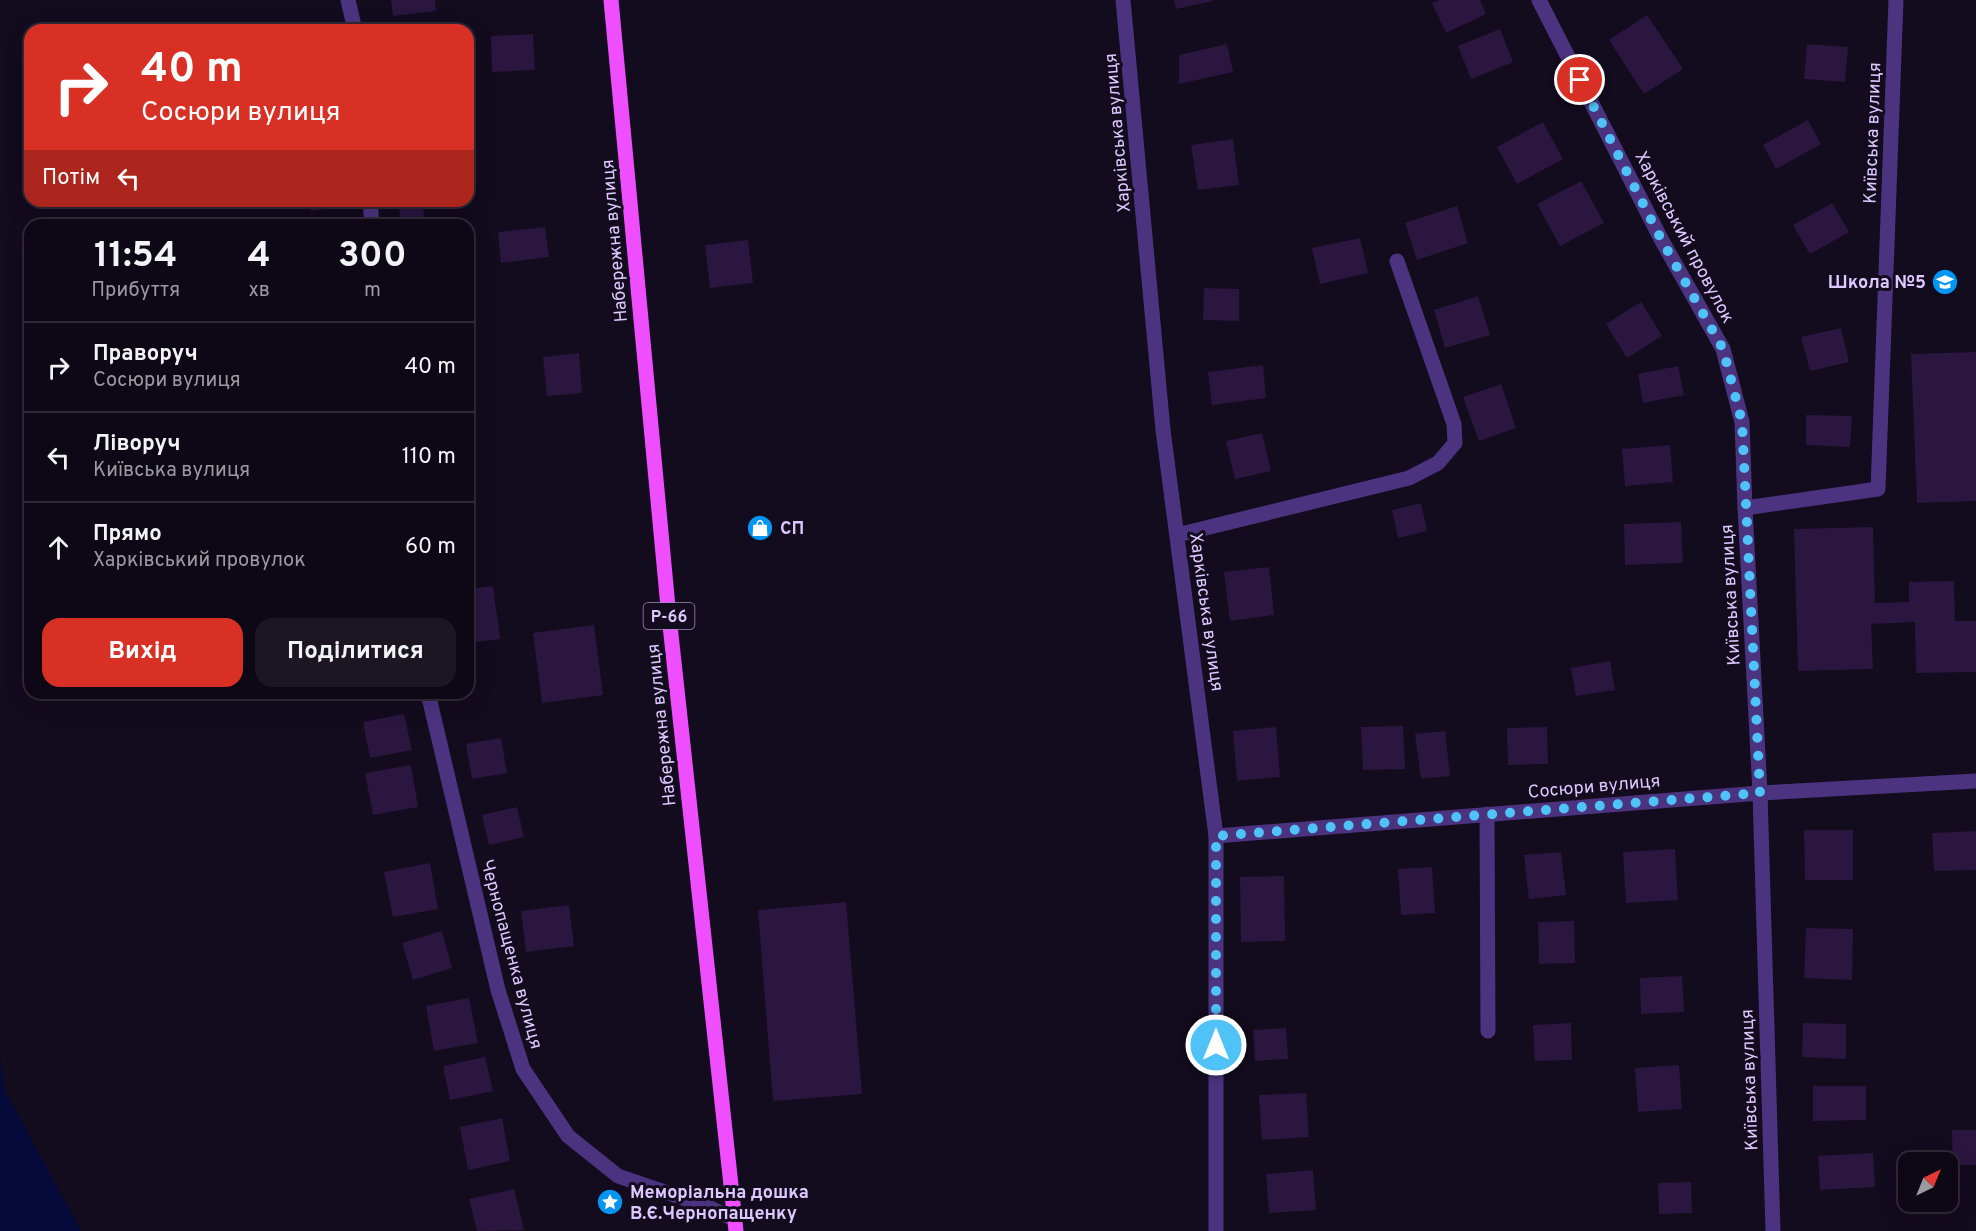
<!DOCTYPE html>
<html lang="uk">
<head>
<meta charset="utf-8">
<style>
	body { margin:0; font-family:Overpass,sans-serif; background:#1c1623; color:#f1f3f6; height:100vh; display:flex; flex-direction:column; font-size:22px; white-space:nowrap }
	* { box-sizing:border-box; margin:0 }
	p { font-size:20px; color:#9b9aa1 }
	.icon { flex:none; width:33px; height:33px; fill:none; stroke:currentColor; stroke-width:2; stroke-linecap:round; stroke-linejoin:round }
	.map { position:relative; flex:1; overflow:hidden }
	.sheet { position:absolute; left:24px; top:219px; width:450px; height:480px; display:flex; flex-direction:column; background:#0e0816; border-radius:18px; box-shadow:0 6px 24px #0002,0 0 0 2px #2e2935 }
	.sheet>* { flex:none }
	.banner { position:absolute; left:24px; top:24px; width:450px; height:183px; border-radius:18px; box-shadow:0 6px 24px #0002,0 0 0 2px #2e2935; background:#d93025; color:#fff; overflow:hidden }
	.needle { width:39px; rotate:43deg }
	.tools { position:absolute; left:1898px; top:1152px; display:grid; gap:12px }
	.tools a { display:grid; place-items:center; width:60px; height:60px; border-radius:12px; background:#0e0816; box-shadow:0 6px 24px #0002,0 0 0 2px #2e2935; font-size:30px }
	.pin { position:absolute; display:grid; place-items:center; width:51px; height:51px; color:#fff; margin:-26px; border:3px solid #fff; border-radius:50%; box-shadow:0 2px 6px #0007 }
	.me { position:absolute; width:66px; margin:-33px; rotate:0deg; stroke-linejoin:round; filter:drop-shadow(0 0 4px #0008) }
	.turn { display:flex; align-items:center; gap:21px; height:126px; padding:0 18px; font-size:27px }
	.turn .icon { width:78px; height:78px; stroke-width:2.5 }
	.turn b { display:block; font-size:42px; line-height:51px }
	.then { display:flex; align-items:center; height:57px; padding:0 18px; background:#0003; gap:12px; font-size:22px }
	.eta { display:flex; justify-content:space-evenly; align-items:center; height:102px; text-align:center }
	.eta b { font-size:36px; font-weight:700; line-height:42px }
	.button { display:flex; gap:12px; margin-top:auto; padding:12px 18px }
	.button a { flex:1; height:69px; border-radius:18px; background:#d93025; color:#fff; font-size:24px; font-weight:700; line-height:69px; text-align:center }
	.button a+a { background:#1c1623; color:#f1f3f6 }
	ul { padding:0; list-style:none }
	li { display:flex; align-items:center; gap:18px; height:90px; padding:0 18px; border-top:2px solid #2e2935 }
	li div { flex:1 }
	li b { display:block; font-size:22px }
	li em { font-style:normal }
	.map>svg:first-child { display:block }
	.water { fill:#060a3b }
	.building { fill:#2a163f }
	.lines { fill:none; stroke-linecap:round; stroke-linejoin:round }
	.service { stroke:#4c337f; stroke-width:15 }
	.minor { stroke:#4c337f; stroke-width:15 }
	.primary { stroke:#ef4eff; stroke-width:15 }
	.route { stroke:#4fc3f7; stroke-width:10; stroke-dasharray:0 18 }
	.labels { text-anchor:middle; stroke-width:6; stroke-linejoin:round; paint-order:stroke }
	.shield { fill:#130b1e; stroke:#a08fbc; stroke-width:1.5 }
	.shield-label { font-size:16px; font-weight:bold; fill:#ddc7ff }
	.street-label { font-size:18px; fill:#ddc7ff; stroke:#130b1e }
	.poi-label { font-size:18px; font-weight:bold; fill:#ddc7ff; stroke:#130b1e; text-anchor:start }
</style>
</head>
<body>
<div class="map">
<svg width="1976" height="1231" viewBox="0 0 1976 1231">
	<rect width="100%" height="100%" fill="#130b1e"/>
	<polygon class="water" points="0,1058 5,1091 81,1231 0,1231"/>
	<g class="building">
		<polygon points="391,0 435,0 436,11 393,16"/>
		<polygon points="1174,0 1213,0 1213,1 1176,9"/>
		<polygon points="1439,0 1480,0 1486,14 1446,33 1432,3"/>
		<polygon points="1647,15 1683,69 1644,94 1609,40"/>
		<polygon points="1500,29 1513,62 1471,79 1458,46"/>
		<polygon points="533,34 535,70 492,72 491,36"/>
		<polygon points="1227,44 1233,72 1179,84 1179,55"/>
		<polygon points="1807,44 1848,47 1845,82 1804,79"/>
		<polygon points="1808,120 1821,144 1776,169 1763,145"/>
		<polygon points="1543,122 1563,159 1517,184 1497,147"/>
		<polygon points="1233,139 1239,185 1198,190 1191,145"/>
		<polygon points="1581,181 1604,223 1560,246 1537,204"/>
		<polygon points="310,201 348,201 349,206 311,211"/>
		<polygon points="399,201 423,201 424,218 400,219"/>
		<polygon points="1832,203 1849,232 1810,254 1793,225"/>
		<polygon points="1457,206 1468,243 1417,260 1405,223"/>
		<polygon points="545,227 549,257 501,263 498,232"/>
		<polygon points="1360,238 1368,273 1320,284 1312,248"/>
		<polygon points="748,240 753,283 710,288 705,245"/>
		<polygon points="1204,288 1239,289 1239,321 1203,320"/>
		<polygon points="1478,296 1490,335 1445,348 1434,310"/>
		<polygon points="1641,302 1662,336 1627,358 1606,324"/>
		<polygon points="1841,328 1849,362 1810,371 1801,337"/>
		<polygon points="1976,352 1976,501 1917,503 1911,354"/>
		<polygon points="579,353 582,393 547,396 543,357"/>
		<polygon points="1263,365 1266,398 1212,405 1208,372"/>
		<polygon points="1678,366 1684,395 1643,403 1638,374"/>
		<polygon points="1501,384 1516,428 1479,441 1463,397"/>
		<polygon points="1806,415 1852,416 1850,447 1806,445"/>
		<polygon points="1262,433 1271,471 1235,479 1226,441"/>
		<polygon points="1670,445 1673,482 1625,486 1622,449"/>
		<polygon points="1421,503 1427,531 1398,538 1392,510"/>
		<polygon points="1681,522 1683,563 1625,565 1624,524"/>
		<polygon points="1873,527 1875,603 1909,602 1909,582 1954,581 1955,621 1976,621 1976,672 1916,673 1915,622 1871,624 1873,669 1798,671 1794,529"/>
		<polygon points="1269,567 1274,615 1230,621 1224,572"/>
		<polygon points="493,586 500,639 468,643 468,589"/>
		<polygon points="594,625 603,695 542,703 533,633"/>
		<polygon points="1610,661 1615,690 1576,696 1571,668"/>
		<polygon points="404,714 412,750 370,758 363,722"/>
		<polygon points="1403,726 1405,769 1363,770 1361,727"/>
		<polygon points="1276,727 1280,777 1237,781 1233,731"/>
		<polygon points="1547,727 1548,764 1508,765 1507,728"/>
		<polygon points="1445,731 1450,776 1421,779 1415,734"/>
		<polygon points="501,738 507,773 472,779 466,744"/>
		<polygon points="411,765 418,807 373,815 365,773"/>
		<polygon points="517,807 524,837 489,845 482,815"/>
		<polygon points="1804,830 1853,830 1853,880 1805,880"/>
		<polygon points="1976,831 1976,870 1934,871 1932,833"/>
		<polygon points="1675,849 1678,900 1626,903 1623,852"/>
		<polygon points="1561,852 1566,895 1529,899 1524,855"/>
		<polygon points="430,863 438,909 393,917 384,872"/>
		<polygon points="1432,867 1435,913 1401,915 1398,869"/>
		<polygon points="1284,876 1285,941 1241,942 1240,877"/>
		<polygon points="846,902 862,1094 773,1101 758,910"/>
		<polygon points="569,905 574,946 526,952 521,911"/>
		<polygon points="1574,921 1575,963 1539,964 1538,922"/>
		<polygon points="1806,928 1853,929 1852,980 1804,978"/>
		<polygon points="442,931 452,968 413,980 402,943"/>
		<polygon points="1682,976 1684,1012 1641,1014 1640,978"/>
		<polygon points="469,998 478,1043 434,1051 426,1006"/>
		<polygon points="1571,1023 1572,1060 1535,1061 1533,1025"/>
		<polygon points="1803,1023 1846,1024 1846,1059 1802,1057"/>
		<polygon points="1286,1028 1288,1059 1255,1061 1253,1030"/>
		<polygon points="485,1057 493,1091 450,1100 443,1066"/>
		<polygon points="1679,1065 1682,1109 1638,1112 1635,1068"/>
		<polygon points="1813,1086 1866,1086 1866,1120 1813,1121"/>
		<polygon points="1306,1093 1309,1137 1262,1140 1259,1095"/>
		<polygon points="502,1118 510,1161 468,1170 460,1127"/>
		<polygon points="1952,1130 1976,1130 1976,1165 1953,1165"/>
		<polygon points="1873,1153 1875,1187 1820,1190 1818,1156"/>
		<polygon points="1313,1170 1316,1210 1269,1213 1266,1174"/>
		<polygon points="1691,1182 1692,1213 1659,1214 1658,1183"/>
		<polygon points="514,1189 524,1230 477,1231 469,1199"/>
	</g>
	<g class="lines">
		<g class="service">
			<polyline points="1177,535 1409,478 1438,463 1455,443 1454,424 1397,261"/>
			<polyline points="1487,814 1488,1031"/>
		</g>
		<g class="minor">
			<polyline points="348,0 355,30"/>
			<polyline points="1123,0 1163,430 1216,836 1216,1231"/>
			<polyline points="1539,0 1661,239 1723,349 1742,422 1745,508"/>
			<polyline points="370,201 372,225"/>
			<polyline points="428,693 498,990 523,1069 568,1136 618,1176 706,1206 734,1219"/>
			<polyline points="1216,836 1760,793 1976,781"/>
			<polyline points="1773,1231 1760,793 1745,508 1878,489 1896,0"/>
		</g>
		<polyline class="primary" points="611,0 668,607 736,1231"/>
	</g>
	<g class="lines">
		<polyline class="route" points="1216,1045 1216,836 1760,793 1742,422 1723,349 1661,239 1580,80"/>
	</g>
	<defs>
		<g id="school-disc" transform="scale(1.35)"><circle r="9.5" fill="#0095f2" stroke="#130b1e"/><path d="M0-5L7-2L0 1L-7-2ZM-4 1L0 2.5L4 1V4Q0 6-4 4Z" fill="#fff"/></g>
		<g id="shop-disc" transform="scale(1.35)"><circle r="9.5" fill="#0095f2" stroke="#130b1e"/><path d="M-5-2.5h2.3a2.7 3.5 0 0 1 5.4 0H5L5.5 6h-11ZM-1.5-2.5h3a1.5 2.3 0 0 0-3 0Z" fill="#fff"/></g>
		<g id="sight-disc" transform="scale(1.35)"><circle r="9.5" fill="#0095f2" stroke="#130b1e"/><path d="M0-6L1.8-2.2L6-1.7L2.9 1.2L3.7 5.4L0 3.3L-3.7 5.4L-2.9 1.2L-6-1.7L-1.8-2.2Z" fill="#fff"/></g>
	</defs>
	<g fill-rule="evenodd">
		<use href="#school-disc" x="1945" y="282"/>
		<use href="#shop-disc" x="760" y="528"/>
		<use href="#sight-disc" x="610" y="1202"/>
	</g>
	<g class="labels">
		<rect class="shield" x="643.5" y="603" width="51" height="26" rx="4.5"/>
		<g class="shield-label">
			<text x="669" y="622">Р-66</text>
		</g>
		<g class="street-label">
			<text transform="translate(1117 133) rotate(-95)" y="6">Харківська вулиця</text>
			<text transform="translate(1872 133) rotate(-88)" y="6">Київська вулиця</text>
			<text transform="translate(1685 237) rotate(62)" y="6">Харківський провулок</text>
			<text transform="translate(614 241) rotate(-95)" y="6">Набережна вулиця</text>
			<text transform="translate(1730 595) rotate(-93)" y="6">Київська вулиця</text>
			<text transform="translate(1207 612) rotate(82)" y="6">Харківська вулиця</text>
			<text transform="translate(661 725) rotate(-96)" y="6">Набережна вулиця</text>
			<text transform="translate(1594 786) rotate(-5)" y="6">Сосюри вулиця</text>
			<text transform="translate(512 954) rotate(75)" y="6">Чернопащенка вулиця</text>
			<text transform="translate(1749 1080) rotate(-92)" y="6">Київська вулиця</text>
		</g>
		<g class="poi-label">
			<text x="1926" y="288" text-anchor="end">Школа №5</text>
			<text x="780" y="534">СП</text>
			<text x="630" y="1198">Меморіальна дошка<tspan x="630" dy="21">В.Є.Чернопащенку</tspan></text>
		</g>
	</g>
</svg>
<div class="tools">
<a><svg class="needle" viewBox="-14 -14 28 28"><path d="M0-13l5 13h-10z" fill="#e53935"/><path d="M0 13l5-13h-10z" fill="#9b9aa1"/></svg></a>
</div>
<div class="pin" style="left:1580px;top:80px;background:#d93025"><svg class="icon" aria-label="arrive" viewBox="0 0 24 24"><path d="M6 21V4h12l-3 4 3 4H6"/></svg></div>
<svg class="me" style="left:1216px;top:1045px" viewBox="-20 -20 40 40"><circle r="17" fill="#4fc3f7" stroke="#fff" stroke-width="3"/><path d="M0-11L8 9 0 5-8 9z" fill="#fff"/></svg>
<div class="banner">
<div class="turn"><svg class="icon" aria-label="right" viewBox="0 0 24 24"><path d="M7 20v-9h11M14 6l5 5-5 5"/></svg><div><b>40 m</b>Сосюри вулиця</div></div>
<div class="then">Потім<svg class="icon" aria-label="left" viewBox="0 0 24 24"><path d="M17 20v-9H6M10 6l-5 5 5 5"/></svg></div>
</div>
<section class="sheet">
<div class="eta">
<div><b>11:54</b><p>Прибуття</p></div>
<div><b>4</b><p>хв</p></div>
<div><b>300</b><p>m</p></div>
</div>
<ul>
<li><svg class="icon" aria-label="right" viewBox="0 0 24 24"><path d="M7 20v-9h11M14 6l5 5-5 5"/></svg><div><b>Праворуч</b><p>Сосюри вулиця</p></div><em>40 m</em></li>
<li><svg class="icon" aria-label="left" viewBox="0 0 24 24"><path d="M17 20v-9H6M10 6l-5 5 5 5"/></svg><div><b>Ліворуч</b><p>Київська вулиця</p></div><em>110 m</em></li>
<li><svg class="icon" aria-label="ahead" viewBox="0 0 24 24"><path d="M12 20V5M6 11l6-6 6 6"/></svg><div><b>Прямо</b><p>Харківський провулок</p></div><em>60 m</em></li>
</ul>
<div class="button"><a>Вихід</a><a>Поділитися</a></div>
</section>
</div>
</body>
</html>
